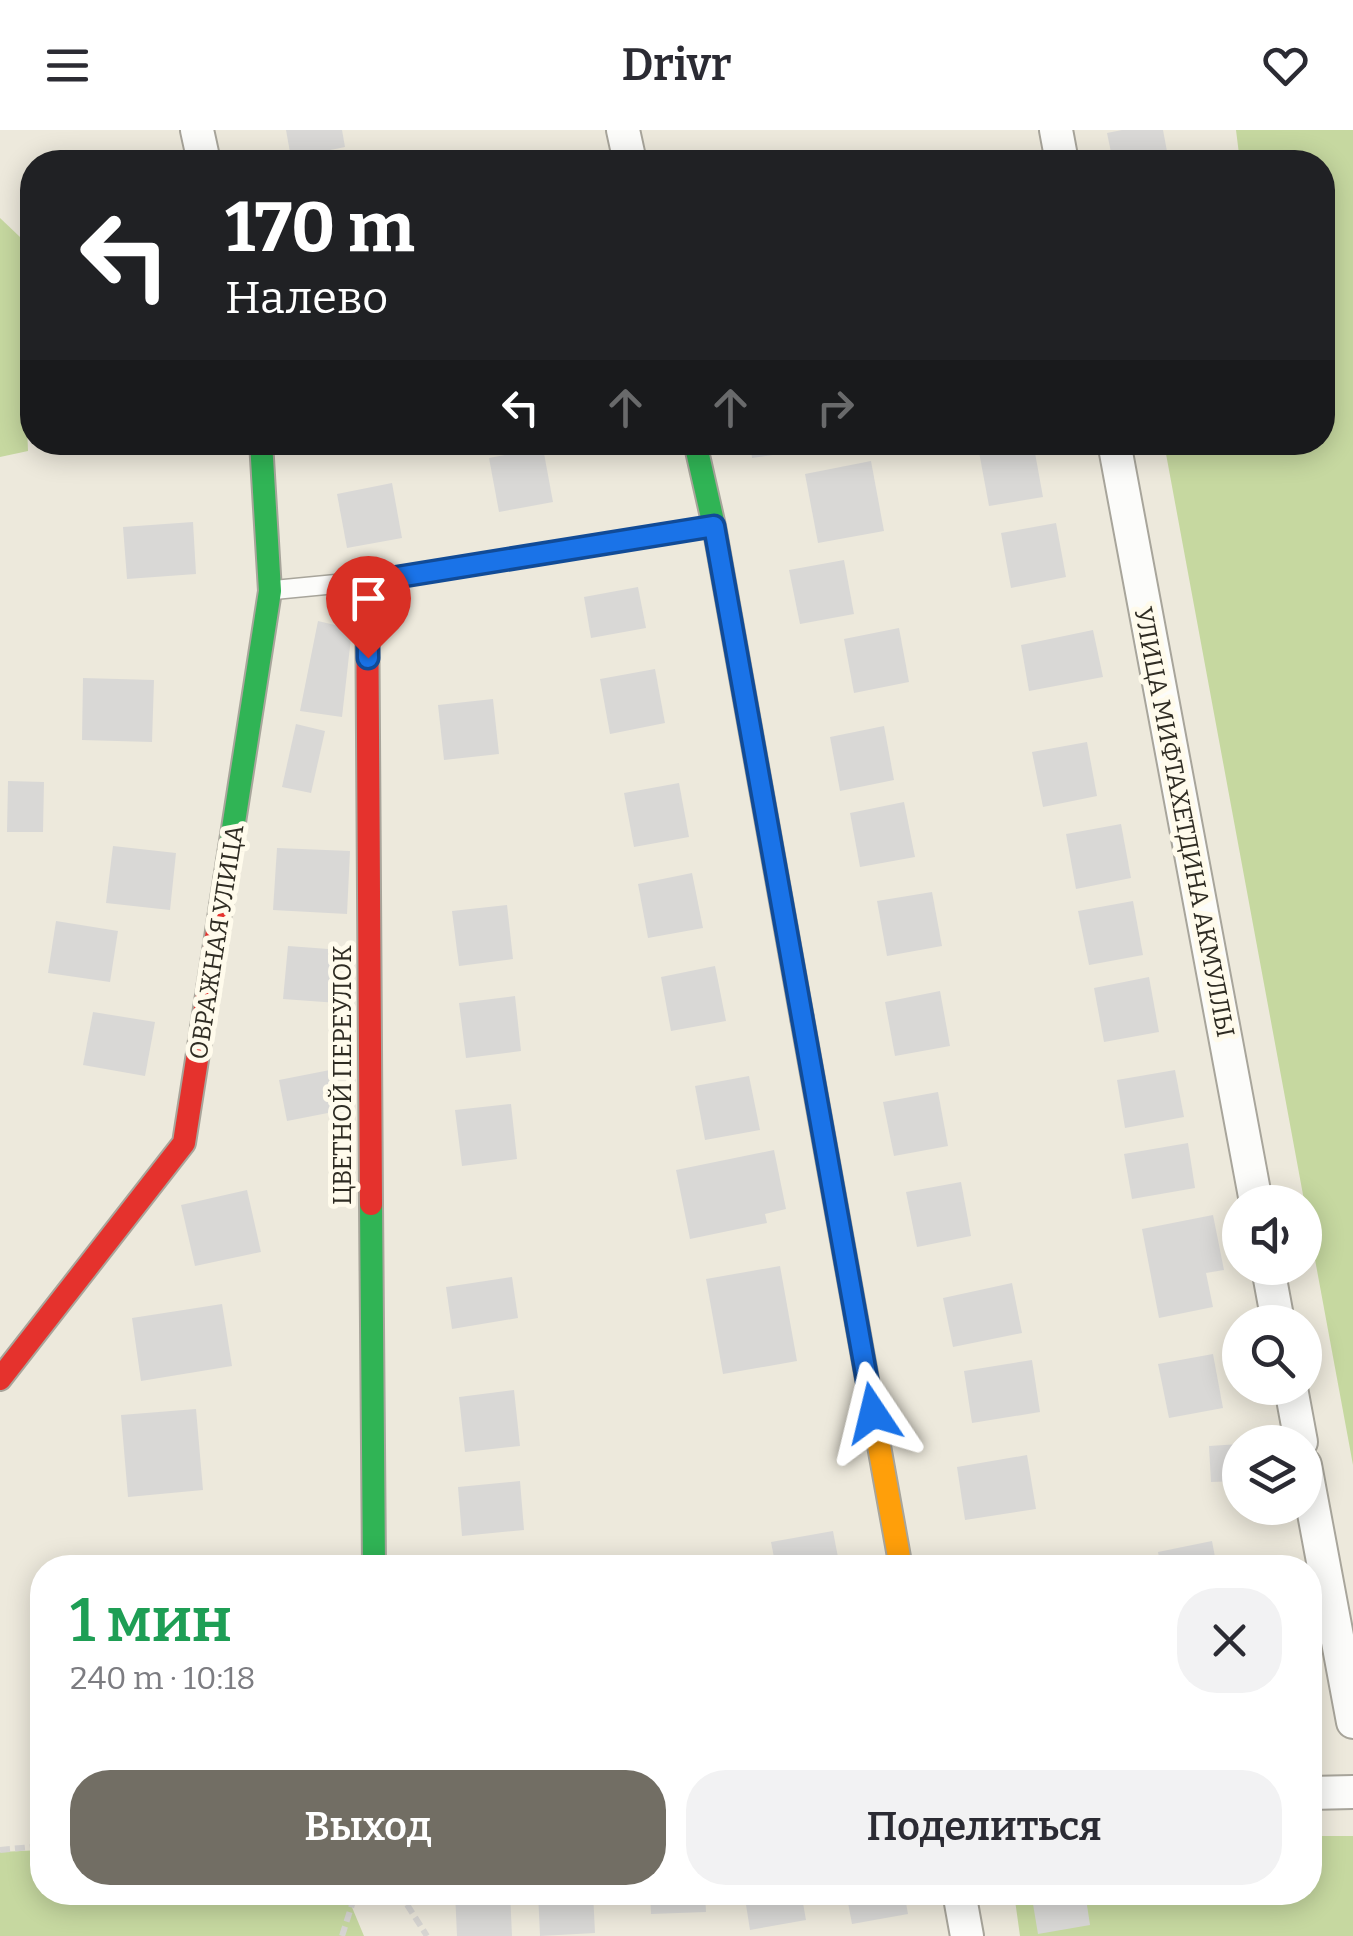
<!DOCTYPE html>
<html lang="ru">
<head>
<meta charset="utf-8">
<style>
	body { margin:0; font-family:Bitter,serif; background:#f2f2f3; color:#2b2b33; height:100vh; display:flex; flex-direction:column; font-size:38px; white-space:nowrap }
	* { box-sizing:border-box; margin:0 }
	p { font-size:32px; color:#7c7c81 }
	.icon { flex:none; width:55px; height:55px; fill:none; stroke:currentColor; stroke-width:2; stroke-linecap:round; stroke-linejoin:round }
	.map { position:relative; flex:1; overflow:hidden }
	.panel { position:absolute; left:30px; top:1425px; width:1292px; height:350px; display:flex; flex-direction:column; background:#fff; border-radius:40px; box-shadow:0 5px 25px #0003 }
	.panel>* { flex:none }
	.banner { position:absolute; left:20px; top:20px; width:1315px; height:305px; border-radius:40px; box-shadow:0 5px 25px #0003; background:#202124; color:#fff; overflow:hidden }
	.controls { position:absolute; left:1222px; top:1055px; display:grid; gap:20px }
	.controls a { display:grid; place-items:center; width:100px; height:100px; border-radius:50%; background:#fff; box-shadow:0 5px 25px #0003; font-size:50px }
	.pin { position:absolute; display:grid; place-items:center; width:85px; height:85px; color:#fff; margin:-102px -42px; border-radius:50% 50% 50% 0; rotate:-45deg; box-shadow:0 0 10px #0007 }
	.pin .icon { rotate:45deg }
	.me { position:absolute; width:110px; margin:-55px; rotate:350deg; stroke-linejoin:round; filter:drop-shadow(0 0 8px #0008) }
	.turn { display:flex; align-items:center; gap:35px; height:210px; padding:0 40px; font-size:45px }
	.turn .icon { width:130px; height:130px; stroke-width:2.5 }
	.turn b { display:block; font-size:70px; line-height:85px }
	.lanes { display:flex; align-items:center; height:95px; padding:0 40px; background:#0003; justify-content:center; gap:50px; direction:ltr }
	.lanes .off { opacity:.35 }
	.round { display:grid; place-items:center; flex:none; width:105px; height:105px; border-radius:40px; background:#f2f2f3 }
	.head { display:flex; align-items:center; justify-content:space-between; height:170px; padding:0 40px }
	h1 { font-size:60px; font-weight:600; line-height:75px; color:#1e9e55 }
	.button { display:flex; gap:20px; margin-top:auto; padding:20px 40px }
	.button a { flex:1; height:115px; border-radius:40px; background:#726e64; color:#fff; font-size:40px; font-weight:600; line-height:115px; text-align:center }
	.button a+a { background:#f2f2f3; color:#2b2b33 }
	header { display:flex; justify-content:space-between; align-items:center; height:130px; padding:0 40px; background:#fff; font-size:45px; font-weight:600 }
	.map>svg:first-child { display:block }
	.forest { fill:#c6d8a0 }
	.building { fill:#d9d8d6 }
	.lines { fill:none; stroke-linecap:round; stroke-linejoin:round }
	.lane-casing { stroke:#a8a59b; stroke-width:21 }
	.street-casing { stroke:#a8a59b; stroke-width:36 }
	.fast-casing { stroke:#a8a59b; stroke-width:26 }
	.slow-casing { stroke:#a8a59b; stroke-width:26 }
	.jam-casing { stroke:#a8a59b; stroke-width:26 }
	.path { stroke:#d7d5d2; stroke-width:6; stroke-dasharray:10 5; stroke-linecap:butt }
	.lane { stroke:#fcfcfa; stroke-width:18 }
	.street { stroke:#fcfcfa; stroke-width:32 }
	.fast { stroke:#30b455; stroke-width:22 }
	.slow { stroke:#ff9f0a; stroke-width:22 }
	.jam { stroke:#e5322d; stroke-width:22 }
	.route-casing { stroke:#114b97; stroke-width:25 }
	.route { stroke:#1a73e8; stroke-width:18 }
	.labels { text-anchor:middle; stroke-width:10; stroke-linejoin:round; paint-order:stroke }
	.street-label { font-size:25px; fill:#2f2c23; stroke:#fffbec }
</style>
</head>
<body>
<header><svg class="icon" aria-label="menu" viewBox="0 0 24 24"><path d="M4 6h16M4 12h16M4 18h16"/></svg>Drivr<svg class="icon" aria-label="heart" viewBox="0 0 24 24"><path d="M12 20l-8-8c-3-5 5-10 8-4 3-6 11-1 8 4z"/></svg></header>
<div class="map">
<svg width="1353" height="1806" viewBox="0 0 1353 1806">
	<rect width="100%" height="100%" fill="#ede9dc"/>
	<g class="forest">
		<polygon points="1236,0 1353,0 1353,1335 1164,313 1322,312 1322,32 1240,32"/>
		<polygon points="0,88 20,107 28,321 0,327"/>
		<polygon points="1310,1706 1353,1706 1353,1806 1020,1806 1014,1763 1310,1762"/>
		<polygon points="42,1720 42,1762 346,1763 364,1806 0,1806 0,1722"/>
	</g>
	<g class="building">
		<polygon points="286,0 342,0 345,17 291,28"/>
		<polygon points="1122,0 1163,0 1169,32 1113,32 1107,3"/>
		<polygon points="750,312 823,312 824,318 752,328"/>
		<polygon points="1033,312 1043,367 989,376 979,322"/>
		<polygon points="543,318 553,372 499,382 489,328"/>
		<polygon points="871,331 884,401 818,413 805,344"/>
		<polygon points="392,353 402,408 347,418 337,364"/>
		<polygon points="193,392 196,444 127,449 123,397"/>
		<polygon points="1056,393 1066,447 1011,458 1001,403"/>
		<polygon points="844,430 854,484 800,494 789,440"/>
		<polygon points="638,457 646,498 591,508 584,467"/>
		<polygon points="318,491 352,499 342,587 300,581"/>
		<polygon points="899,498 909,552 854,563 844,509"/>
		<polygon points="1093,500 1103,547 1029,561 1021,515"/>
		<polygon points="655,539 665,593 610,604 600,549"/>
		<polygon points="83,548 154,550 152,612 82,610"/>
		<polygon points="493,569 499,624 444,630 438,575"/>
		<polygon points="296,594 325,601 311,663 282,657"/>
		<polygon points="884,596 894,650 840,661 830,607"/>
		<polygon points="1087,612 1097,666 1043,677 1032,622"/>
		<polygon points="8,651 44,652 43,702 7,702"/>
		<polygon points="679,653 689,707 634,717 624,663"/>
		<polygon points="904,672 915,727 860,737 850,683"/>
		<polygon points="1121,694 1131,748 1076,759 1066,704"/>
		<polygon points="113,716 176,723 170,780 106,773"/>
		<polygon points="277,718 350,721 347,784 273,780"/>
		<polygon points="692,743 703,798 648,808 638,754"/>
		<polygon points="932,762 942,816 887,826 877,771"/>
		<polygon points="1133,771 1143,825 1089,835 1078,781"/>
		<polygon points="507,775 513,829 459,836 452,781"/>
		<polygon points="56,791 118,801 110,852 48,843"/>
		<polygon points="288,816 342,820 338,873 283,869"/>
		<polygon points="715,836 726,891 671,901 661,847"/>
		<polygon points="1149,847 1159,902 1104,912 1094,858"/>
		<polygon points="940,861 950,916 895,926 885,872"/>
		<polygon points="515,866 521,921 466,928 459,873"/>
		<polygon points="93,882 155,892 145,946 83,935"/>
		<polygon points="335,939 343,980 287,991 279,950"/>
		<polygon points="1175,940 1184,987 1125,998 1117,950"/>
		<polygon points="749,946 760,1000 705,1010 695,956"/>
		<polygon points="938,962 948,1016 894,1026 883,972"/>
		<polygon points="511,974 517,1029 462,1036 455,980"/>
		<polygon points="1188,1013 1195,1058 1132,1069 1124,1024"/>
		<polygon points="774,1020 786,1079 765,1084 767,1093 690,1109 676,1040"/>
		<polygon points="961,1052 971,1106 917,1117 906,1062"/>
		<polygon points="247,1060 261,1122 195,1136 181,1075"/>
		<polygon points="1213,1085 1224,1140 1206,1143 1213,1177 1159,1188 1142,1099"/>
		<polygon points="780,1136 797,1231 723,1244 706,1149"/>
		<polygon points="512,1147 518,1188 452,1199 446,1157"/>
		<polygon points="1012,1153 1022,1203 953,1217 943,1168"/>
		<polygon points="222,1174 232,1236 141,1251 132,1188"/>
		<polygon points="1213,1224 1223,1278 1169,1288 1158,1234"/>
		<polygon points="1032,1230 1040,1282 972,1293 964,1241"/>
		<polygon points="514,1260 520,1316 465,1322 459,1267"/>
		<polygon points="196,1279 203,1360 128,1367 121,1285"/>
		<polygon points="1240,1314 1240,1351 1211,1352 1209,1316"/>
		<polygon points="1027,1325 1036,1379 965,1390 957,1337"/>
		<polygon points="520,1351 524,1400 462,1406 458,1357"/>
		<polygon points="833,1401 840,1438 776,1438 771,1412"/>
		<polygon points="1212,1411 1217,1438 1161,1438 1158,1422"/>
		<polygon points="1065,1426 1068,1438 1018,1438 1018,1436"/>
		<polygon points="455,1762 510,1762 512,1806 457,1806"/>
		<polygon points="538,1762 593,1762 595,1803 540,1806"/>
		<polygon points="650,1762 705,1762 706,1782 651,1784"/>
		<polygon points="744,1762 801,1762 806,1790 750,1800"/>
		<polygon points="846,1762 904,1762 908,1784 852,1794"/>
		<polygon points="1031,1762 1085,1762 1090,1795 1038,1804"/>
	</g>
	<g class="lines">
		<g class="lane-casing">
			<polyline id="lane" points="274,460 367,451 713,397"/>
		</g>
		<g class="street-casing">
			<g id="street">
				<polyline points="197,0 204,32"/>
				<polyline points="623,0 630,32"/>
				<polyline points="1056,0 1062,32"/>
				<polyline points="1114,312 1256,1072"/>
				<polyline points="1268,1138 1278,1192"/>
				<polyline points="1291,1258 1301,1312"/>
				<polyline points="1305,1335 1353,1592"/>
				<polyline points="1310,1663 1353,1662"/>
				<polyline points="959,1762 967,1806"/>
			</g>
		</g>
		<g class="fast-casing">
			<g id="fast">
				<polyline points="695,312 714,396 802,888"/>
				<polyline points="225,750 270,461 261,312"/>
				<polyline points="371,1074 374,1438"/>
			</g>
		</g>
		<g class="slow-casing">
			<polyline id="slow" points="802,888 901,1438"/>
		</g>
		<g class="jam-casing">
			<g id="jam">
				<polyline points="367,451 371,1074"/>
				<polyline points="0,1249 184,1013 225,750"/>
			</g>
		</g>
		<g class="path">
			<polyline points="0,1720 42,1716"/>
			<polyline points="399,1762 427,1806"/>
			<polyline points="342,1806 356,1762"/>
		</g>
		<use href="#lane" class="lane"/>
		<use href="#street" class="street"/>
		<use href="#fast" class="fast"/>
		<use href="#slow" class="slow"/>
		<use href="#jam" class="jam"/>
	</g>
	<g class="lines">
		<g class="route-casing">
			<polyline id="route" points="368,528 367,452 714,396 873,1283"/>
		</g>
		<use href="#route" class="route"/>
	</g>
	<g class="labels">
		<g class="street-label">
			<text transform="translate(1185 692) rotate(79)" y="9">УЛИЦА МИФТАХЕТДИНА АКМУЛЛЫ</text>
			<text transform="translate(216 812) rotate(-81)" y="9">ОВРАЖНАЯ УЛИЦА</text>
			<text transform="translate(342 945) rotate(-90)" y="9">ЦВЕТНОЙ ПЕРЕУЛОК</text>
		</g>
	</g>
</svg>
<div class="controls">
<a><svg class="icon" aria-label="sound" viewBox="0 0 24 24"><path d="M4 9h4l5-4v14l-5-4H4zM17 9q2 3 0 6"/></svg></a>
<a><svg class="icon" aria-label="search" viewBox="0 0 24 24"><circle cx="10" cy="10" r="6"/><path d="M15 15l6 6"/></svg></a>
<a><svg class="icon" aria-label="layers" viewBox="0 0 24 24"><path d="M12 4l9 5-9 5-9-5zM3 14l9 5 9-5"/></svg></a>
</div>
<div class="pin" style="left:368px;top:528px;background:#d93025"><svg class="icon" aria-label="arrive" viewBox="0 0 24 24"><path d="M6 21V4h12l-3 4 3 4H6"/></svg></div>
<svg class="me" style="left:873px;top:1283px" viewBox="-20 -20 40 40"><path d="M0-17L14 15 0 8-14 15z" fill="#1a73e8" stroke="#fff" stroke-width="4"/></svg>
<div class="banner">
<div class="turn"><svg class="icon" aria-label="left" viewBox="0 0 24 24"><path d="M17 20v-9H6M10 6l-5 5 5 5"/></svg><div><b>170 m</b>Налево</div></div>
<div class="lanes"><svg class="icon" aria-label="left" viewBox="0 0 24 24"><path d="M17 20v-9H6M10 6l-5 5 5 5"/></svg><svg class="icon off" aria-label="ahead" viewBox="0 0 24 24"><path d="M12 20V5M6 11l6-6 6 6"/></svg><svg class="icon off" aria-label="ahead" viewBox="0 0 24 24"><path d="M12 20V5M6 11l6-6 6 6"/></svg><svg class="icon off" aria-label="right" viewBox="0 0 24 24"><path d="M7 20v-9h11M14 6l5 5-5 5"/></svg></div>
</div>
<section class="panel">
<div class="head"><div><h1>1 мин</h1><p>240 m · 10:18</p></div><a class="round"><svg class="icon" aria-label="close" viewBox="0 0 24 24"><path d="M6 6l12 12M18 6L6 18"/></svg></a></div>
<div class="button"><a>Выход</a><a>Поделиться</a></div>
</section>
</div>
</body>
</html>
